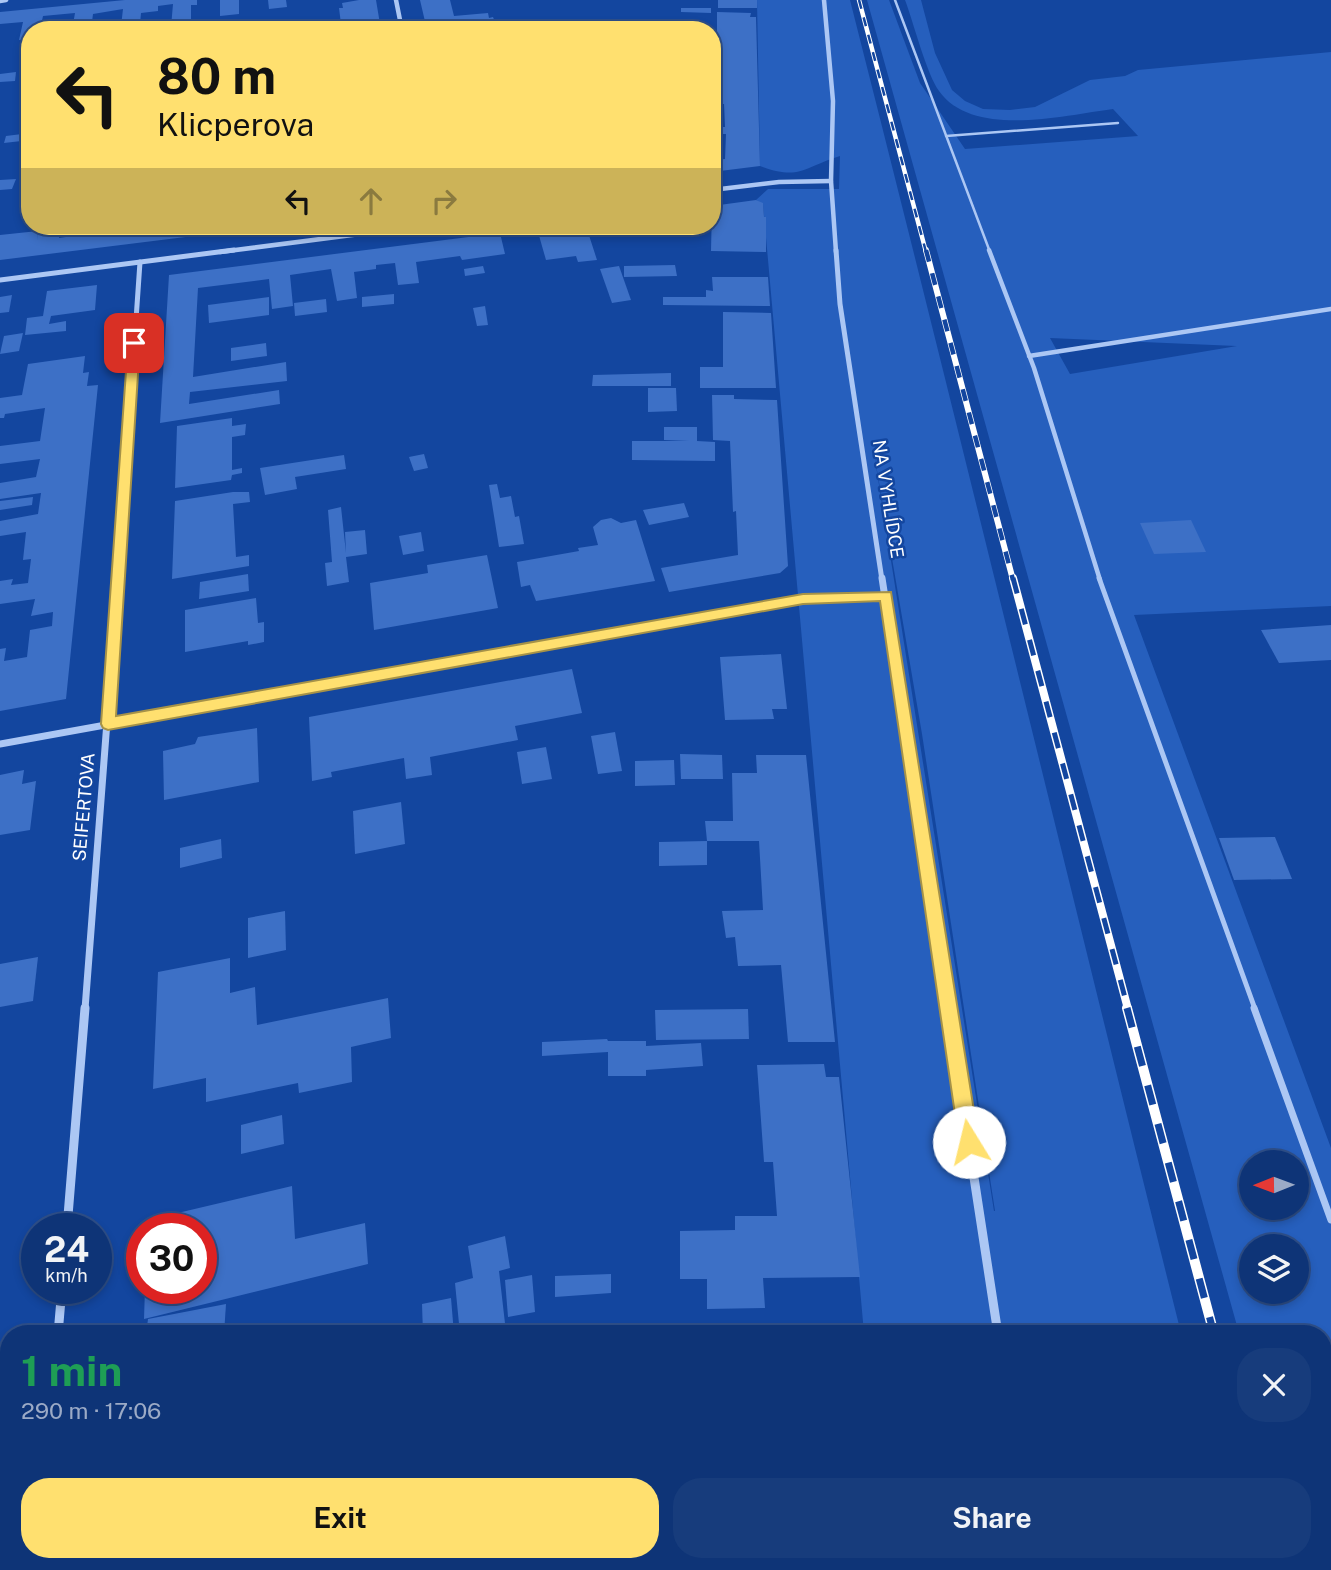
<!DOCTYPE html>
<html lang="en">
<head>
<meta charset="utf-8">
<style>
	body { margin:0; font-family:"Public Sans",sans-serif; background:#173c7c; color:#f1f3f6; height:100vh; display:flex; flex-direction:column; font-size:26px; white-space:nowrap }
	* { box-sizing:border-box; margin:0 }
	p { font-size:23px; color:#9baac6 }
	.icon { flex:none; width:38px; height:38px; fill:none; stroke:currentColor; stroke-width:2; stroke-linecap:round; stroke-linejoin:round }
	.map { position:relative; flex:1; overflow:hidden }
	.side { position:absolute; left:0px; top:1325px; width:1332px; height:247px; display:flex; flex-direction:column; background:#0e3477; border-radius:28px 28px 0 0; box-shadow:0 4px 10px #0003,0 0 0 2px #2e4f89 }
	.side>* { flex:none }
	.hud { position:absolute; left:21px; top:21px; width:700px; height:214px; border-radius:28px; box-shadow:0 4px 10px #0003,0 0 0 2px #2e4f89; background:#ffe06f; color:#111; overflow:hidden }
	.needle { width:46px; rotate:269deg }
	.fabs { position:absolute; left:1239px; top:1150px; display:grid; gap:14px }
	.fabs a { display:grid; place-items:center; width:70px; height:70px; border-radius:50%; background:#0e3477; box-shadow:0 4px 10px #0003,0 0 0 2px #2e4f89; font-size:35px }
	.speed { position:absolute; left:21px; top:1213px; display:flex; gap:14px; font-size:35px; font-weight:700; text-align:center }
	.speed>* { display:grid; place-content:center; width:91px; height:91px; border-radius:50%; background:#0e3477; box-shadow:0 4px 10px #0003,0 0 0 2px #2e4f89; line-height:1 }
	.speed small { font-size:18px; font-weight:400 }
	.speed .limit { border:10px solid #d22; background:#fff; color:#111 }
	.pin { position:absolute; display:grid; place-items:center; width:60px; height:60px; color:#fff; margin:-30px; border-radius:14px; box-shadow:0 4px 10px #0006 }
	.me { position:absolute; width:77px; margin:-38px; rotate:351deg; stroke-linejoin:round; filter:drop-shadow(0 0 5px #0008) }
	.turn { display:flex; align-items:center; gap:24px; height:147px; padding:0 21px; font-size:32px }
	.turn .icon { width:91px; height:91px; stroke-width:2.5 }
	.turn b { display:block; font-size:49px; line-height:60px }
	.lanes { display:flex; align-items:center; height:66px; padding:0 21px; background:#0003; justify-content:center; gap:35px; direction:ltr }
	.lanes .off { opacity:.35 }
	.round { display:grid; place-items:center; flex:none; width:74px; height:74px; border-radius:28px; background:#173c7c }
	.overview { display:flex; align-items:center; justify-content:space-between; height:119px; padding:0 21px }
	h1 { font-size:42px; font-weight:700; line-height:52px; color:#1e9e55 }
	.primary-button { display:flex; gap:14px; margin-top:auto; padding:14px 21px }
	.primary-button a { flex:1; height:80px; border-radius:28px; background:#ffe06f; color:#111; font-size:28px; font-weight:700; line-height:80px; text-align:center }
	.primary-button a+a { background:#173c7c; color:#f1f3f6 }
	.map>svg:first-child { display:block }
	.green { fill:#265fbd; fill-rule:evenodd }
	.building { fill:#3d70c6 }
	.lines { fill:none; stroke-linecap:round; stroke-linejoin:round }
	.lane-far3 { stroke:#acc7f4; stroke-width:2.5 }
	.lane-far2 { stroke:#acc7f4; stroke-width:4.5 }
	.lane-far1 { stroke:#acc7f4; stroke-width:5 }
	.lane { stroke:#acc7f4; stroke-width:7 }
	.street-far3 { stroke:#acc7f4; stroke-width:4.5 }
	.street-far2 { stroke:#acc7f4; stroke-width:5 }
	.street-far1 { stroke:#acc7f4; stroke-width:7 }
	.street { stroke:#acc7f4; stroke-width:9 }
	.rail-far3-casing { stroke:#fff; stroke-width:4.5 }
	.rail-far2-casing { stroke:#fff; stroke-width:6 }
	.rail-far1-casing { stroke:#fff; stroke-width:8 }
	.rail-casing { stroke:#fff; stroke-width:10 }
	.rail-far3 { stroke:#13469f; stroke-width:2.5; stroke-dasharray:9; stroke-linecap:butt }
	.rail-far2 { stroke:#13469f; stroke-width:4.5; stroke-dasharray:12; stroke-linecap:butt }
	.rail-far1 { stroke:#13469f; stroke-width:5; stroke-dasharray:16; stroke-linecap:butt }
	.rail { stroke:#13469f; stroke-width:7; stroke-dasharray:20; stroke-linecap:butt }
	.route { fill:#ffe06f; stroke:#a69248; stroke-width:2 }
	.labels { text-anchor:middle; stroke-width:5; stroke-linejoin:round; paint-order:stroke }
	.street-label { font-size:18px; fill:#fff; stroke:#13469f }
</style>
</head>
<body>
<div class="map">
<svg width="1331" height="1570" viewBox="0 0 1331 1570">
	<rect width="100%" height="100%" fill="#13469f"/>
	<g class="green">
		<path d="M757 0H850C963 444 1070 889 1181 1333H864L763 204 756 200 768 189H839L840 156C804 167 800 181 760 166ZM873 447 922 734 995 1211H994Z"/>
		<path d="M867 0H889L920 83 965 149 1138 136 1113 109C1065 115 973 139 939 91 927 75 913 21 905 0H921L935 53 952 90 965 101 983 109 1010 110 1035 107 1090 80 1125 76 1138 70 1331 52V606L1134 615 1331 1148V1570H1307L1304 1563H1323V1334L1239 1333ZM1050 338 1236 346H1237L1070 374ZM1251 1162H1297V1208H1251ZM1251 1246H1297V1292H1251Z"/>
		<polygon points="890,1563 1048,1563 1049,1570 891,1570"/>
		<polygon points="1050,1563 1241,1563 1243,1570 1051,1570"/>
	</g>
	<g class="building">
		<polygon points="125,0 197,0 197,5 191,5 191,25 171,27 173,4 158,6 158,11 141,13 140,24 121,26 123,9 93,14 91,30 72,30 75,13 43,16 40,30 30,30 30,39 19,40 23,22 0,24 0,12"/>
		<polygon points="220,0 239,0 239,14 220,16"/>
		<polygon points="268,0 286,0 287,7 269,9"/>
		<polygon points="359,0 376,0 381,30 346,30 346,24 341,24 339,8 343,8 342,3"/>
		<polygon points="420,0 450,0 454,16 488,13 489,18 493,17 496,25 473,27 474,30 427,30"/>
		<rect x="718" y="0" width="39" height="8"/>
		<polygon points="681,8 711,8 711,13 681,12"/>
		<polygon points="717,12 751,13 750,17 756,17 760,166 712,172 712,160 725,159 726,134 719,134 718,127 725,127 724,104 712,104 717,83 722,83 722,78 712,77 712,42 717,42"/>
		<polygon points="16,72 15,81 0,82 0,74"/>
		<polygon points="30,133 30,140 4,143 6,136"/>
		<polygon points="16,179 12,189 0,190 0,180"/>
		<polygon points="756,200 763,203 764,217 766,217 766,252 711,251 712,206"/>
		<polygon points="39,226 61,226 59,238 94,233 95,226 115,226 115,232 146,228 146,226 266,227 0,260 0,235 38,231 37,240"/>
		<polygon points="569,226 586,226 597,260 578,262 576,256 546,260 538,232"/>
		<polygon points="639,226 670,226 670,227 657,229 659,233 643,235"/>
		<polygon points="500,233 505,254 462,260 460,256 416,262 419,283 398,285 395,263 376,265 376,269 354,272 357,298 337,301 331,269 290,275 293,306 272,309 269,279 198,288 193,377 286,362 287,381 190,392 189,404 279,390 280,404 160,423 169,275"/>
		<polygon points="675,265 677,276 624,277 624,266"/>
		<polygon points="483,266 485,273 465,276 464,269"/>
		<polygon points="619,266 631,300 612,303 600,269"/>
		<polygon points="712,277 768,277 770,306 663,305 663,297 706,297 706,290 713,291"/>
		<polygon points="97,285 95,310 51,316 49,324 66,321 66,331 25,335 27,318 43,316 47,291"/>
		<polygon points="394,294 394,304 362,307 362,297"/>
		<polygon points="12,295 9,312 0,313 0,297"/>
		<polygon points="269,297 269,315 209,323 208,305"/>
		<polygon points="326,299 327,312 295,316 294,303"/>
		<polygon points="485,306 488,325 477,326 473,308"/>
		<polygon points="723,312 771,313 776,388 700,388 700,367 723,367"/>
		<polygon points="23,333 19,351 0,354 4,336"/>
		<polygon points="266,343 267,356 231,361 231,348"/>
		<polygon points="85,356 83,373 89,372 87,386 98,385 66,699 0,711 0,649 6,648 4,661 27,657 30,630 52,626 53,612 31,616 35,599 0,604 0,581 13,579 11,585 28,583 31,559 23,560 26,532 0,536 0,521 38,514 41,493 0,499 0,483 36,477 40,459 0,464 0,446 40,441 45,408 5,414 4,418 0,418 0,398 22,395 28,364"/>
		<polygon points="671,373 671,386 592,386 593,375"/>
		<polygon points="648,388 676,388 677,411 648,412"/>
		<polygon points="712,395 734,395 734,399 777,400 788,566 780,573 669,592 661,568 738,555 736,511 733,512 730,441 713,440"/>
		<polygon points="232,418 232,426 246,424 245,435 232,437 232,470 242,468 242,473 232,475 231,480 175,488 177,426"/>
		<polygon points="664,427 697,427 697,441 715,442 715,461 632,460 632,441 689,441 664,440"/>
		<polygon points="424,454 428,468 414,471 409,457"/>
		<polygon points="344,455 346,469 295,477 297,489 265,495 260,468"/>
		<polygon points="497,484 500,498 511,496 515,517 519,516 524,544 499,547 489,485"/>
		<polygon points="233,492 249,492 250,502 233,504 236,557 249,555 249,566 172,579 175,501"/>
		<polygon points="33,497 32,505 0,510 0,501"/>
		<polygon points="684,503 689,517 649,525 643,510"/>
		<polygon points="341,507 346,553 345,532 365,530 367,554 346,557 349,582 327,586 325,563 332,562 328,510"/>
		<polygon points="611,518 621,523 636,520 655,581 536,601 530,585 521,587 517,562 579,551 578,548 598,545 593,527 601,520"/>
		<polygon points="1191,520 1206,552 1154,554 1140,523"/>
		<polygon points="421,532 424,551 403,555 399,536"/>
		<polygon points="487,555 498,608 374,630 370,583 428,573 427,565"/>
		<polygon points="248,574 249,591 199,599 200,582"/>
		<polygon points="256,598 258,623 264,622 264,642 248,645 248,641 185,652 185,610"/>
		<polygon points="1331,625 1331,660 1279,663 1261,630"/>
		<polygon points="781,654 787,709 772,709 774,719 725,720 720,657"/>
		<polygon points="572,669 582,713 515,726 518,740 430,757 432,775 406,779 404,758 331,772 332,777 312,781 309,717"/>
		<polygon points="257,728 259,782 164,800 163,751 195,744 198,737"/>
		<polygon points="615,732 622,771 598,774 591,736"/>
		<polygon points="546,747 552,779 522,784 517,752"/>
		<polygon points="680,754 722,755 723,779 681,779"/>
		<polygon points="756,755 806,755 835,1042 788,1042 781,965 738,966 735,937 726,938 722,911 763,910 759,841 707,841 705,821 733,821 732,773 757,773"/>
		<polygon points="674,760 675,785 635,786 635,761"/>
		<polygon points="24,770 22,784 36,781 30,830 0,835 0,775"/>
		<polygon points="401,802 405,844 355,854 353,811"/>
		<polygon points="1275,837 1292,879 1234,880 1219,838"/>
		<polygon points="221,839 222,858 180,868 180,848"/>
		<polygon points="707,841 707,865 659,866 659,842"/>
		<polygon points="285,911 286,950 248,958 248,918"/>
		<polygon points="38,957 33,1001 0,1007 0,964"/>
		<polygon points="230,958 230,993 255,987 257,1025 388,998 391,1038 351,1047 352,1082 299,1093 298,1083 206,1102 206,1078 153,1089 158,972"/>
		<polygon points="748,1009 749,1039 656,1040 655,1010"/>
		<polygon points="607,1039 608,1041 646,1041 646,1046 701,1043 703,1066 646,1070 646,1076 608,1076 608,1052 542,1056 542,1042"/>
		<polygon points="824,1064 826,1077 839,1077 860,1277 763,1278 765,1308 707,1309 707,1279 680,1279 680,1231 735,1230 735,1216 777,1216 773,1162 764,1162 757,1065"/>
		<polygon points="282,1115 284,1144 241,1154 241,1125"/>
		<polygon points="292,1186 295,1239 365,1223 368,1264 144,1319 145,1288 201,1288 201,1228 147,1228 148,1220"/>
		<polygon points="505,1236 510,1268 499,1271 506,1332 460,1334 455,1283 473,1278 468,1246"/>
		<polygon points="611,1274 611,1293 555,1297 555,1276"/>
		<polygon points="532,1275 535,1312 508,1317 505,1280"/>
		<polygon points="451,1298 454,1334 423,1334 422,1304"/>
		<polygon points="226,1304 224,1334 146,1334 148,1319"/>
		<rect x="136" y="1563" width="53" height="7"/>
	</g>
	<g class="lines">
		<g class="lane-far3">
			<polyline points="895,0 990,252"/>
			<polyline points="946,136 1118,123"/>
		</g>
		<g class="lane-far2">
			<polyline points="989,250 1034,368 1100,580"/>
			<polyline points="1029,356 1331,309"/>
		</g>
		<polyline class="lane-far1" points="1099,578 1255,1009"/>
		<polyline class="lane" points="1254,1008 1331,1220"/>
		<g class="street-far3">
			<polyline points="396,0 402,30"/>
			<polyline points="824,0 833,101 831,181 836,252"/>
			<polyline points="0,1 6,0"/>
			<polyline points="712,190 779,182 831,181"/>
			<polyline points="220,252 422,226"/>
		</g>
		<g class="street-far2">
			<polyline points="836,250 840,304 882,580"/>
			<polyline points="0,280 234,250"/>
			<polyline points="118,580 140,262"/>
		</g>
		<g class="street-far1">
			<polyline points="882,578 948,1009"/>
			<polyline points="0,744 803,599 886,596"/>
			<polyline points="85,1009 118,578"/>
		</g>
		<g class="street">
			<polyline points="948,1008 998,1334"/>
			<polyline points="67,1228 85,1008"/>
			<polyline points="58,1334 62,1288"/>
			<polyline points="1033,1563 1034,1570"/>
			<polyline points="38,1570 39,1563"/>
			<polyline points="603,1570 630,1563"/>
		</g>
		<g class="rail-far3-casing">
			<polyline id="rail-far3" points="859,0 926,252"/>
		</g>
		<g class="rail-far2-casing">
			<polyline id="rail-far2" points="926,250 1013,580"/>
		</g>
		<g class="rail-far1-casing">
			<polyline id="rail-far1" points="1013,578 1128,1009"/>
		</g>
		<g class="rail-casing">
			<g id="rail">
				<polyline points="1127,1008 1214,1334"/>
				<polyline points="1275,1563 1277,1570"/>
			</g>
		</g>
		<use href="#rail-far3" class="rail-far3"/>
		<use href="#rail-far2" class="rail-far2"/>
		<use href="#rail-far1" class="rail-far1"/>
		<use href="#rail" class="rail"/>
	</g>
	<polygon class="route" points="134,340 140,343 116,716 803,594 891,592 979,1142 976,1149 969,1152 962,1149 959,1142 880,601 803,604 108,730 103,728 101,724 128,343"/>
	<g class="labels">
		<g class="street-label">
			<text transform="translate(888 499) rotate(81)" y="6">NA VYHLÍDCE</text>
			<text transform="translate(84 807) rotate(-85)" y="6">SEIFERTOVA</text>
		</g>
	</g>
</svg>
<div class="fabs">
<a><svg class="needle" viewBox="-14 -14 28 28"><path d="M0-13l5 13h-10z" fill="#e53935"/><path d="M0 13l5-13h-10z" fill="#9baac6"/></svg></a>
<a><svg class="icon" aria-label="layers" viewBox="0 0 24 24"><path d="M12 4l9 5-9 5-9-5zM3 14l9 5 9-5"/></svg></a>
</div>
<div class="speed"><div>24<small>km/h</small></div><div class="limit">30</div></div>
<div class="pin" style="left:134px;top:343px;background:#d93025"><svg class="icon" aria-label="arrive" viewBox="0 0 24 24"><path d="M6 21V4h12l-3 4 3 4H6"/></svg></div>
<svg class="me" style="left:969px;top:1142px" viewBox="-20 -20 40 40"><circle r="19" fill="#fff"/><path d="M0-13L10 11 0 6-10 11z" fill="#ffe06f"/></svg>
<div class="hud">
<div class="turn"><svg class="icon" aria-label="left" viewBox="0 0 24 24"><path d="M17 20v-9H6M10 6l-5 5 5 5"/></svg><div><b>80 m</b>Klicperova</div></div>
<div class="lanes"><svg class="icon" aria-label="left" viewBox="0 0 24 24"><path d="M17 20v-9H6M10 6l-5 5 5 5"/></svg><svg class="icon off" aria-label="ahead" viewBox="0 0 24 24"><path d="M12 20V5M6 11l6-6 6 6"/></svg><svg class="icon off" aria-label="right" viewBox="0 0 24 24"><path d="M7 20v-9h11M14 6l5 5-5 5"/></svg></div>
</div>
<section class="side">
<div class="overview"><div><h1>1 min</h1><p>290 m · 17:06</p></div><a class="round"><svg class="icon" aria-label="close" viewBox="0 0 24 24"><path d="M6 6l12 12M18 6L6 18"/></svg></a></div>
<div class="primary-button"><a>Exit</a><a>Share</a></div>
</section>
</div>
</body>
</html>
